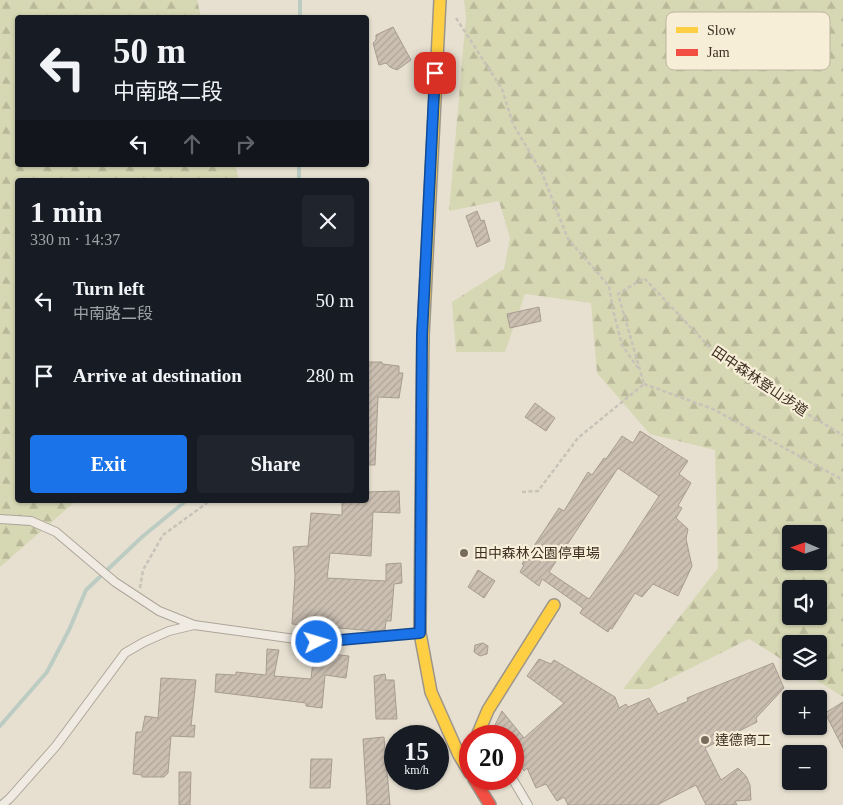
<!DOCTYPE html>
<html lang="en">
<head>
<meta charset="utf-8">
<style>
	body { margin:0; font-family:"Times New Roman","Noto Sans TC",serif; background:#20242c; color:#f1f3f6; height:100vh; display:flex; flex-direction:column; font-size:19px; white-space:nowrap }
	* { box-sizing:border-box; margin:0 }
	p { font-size:16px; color:#9ea1a6 }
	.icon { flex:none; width:28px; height:28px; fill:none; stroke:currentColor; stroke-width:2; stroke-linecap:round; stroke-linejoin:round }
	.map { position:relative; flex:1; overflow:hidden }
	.sheet { position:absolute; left:15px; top:178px; width:354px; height:325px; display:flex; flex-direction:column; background:#171b24; border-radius:5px; box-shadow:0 1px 4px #0004 }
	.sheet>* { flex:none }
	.banner { position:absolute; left:15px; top:15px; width:354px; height:152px; border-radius:5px; box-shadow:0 1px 4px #0004; background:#171b24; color:#f1f3f6; overflow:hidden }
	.needle { width:32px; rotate:272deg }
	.fabs { position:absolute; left:782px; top:525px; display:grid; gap:10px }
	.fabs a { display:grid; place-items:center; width:45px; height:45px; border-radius:5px; background:#171b24; box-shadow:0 1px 4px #0004; font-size:25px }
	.speed { position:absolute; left:384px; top:725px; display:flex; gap:10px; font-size:25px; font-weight:700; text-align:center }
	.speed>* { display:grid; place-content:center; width:65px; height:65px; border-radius:50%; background:#171b24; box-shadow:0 1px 4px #0004; line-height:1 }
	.speed small { font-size:12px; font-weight:400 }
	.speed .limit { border:8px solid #d22; background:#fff; color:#111 }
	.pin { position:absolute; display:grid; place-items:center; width:42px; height:42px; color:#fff; margin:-21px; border-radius:10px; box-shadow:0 2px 8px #0006 }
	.me { position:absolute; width:55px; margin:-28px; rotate:85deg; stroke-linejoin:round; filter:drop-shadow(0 0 4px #0008) }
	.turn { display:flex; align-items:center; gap:18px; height:105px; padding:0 15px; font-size:22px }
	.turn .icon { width:65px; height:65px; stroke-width:2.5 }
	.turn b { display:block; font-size:35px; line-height:42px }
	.lanes { display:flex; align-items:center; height:48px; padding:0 15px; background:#0003; justify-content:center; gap:25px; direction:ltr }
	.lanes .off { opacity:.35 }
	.round { display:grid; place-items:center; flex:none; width:52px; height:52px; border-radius:5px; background:#20242c }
	.summary { display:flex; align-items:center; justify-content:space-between; height:85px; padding:0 15px }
	h1 { font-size:30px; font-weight:700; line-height:38px }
	.button { display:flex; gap:10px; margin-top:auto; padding:10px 15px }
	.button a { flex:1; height:58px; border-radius:5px; background:#1a73e8; color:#fff; font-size:20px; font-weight:700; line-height:58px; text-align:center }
	.button a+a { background:#20242c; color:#f1f3f6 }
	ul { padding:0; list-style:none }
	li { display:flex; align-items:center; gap:15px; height:75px; padding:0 15px }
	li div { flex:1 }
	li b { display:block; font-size:19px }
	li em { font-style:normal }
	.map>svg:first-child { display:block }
	.forest { fill:url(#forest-firs); fill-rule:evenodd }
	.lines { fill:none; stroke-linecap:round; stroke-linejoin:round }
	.stream { stroke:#bcccc2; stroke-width:4 }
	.building { fill:url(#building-hatch); stroke:#a89c90; fill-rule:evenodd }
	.lane-casing { stroke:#ada599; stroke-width:10 }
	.slow-casing { stroke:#9c958a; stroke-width:14 }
	.jam-casing { stroke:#9c958a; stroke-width:14 }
	.path { stroke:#c8c2b9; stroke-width:2.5; stroke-dasharray:4 2.5; stroke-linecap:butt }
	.lane { stroke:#efebe3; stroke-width:8 }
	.slow { stroke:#ffcf43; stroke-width:11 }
	.jam { stroke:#f24e42; stroke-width:11 }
	.route-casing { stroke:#114b97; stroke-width:12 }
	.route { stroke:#1a73e8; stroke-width:9 }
	.poi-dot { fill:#786c5e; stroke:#f7eed8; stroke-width:2 }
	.labels { text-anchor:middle; stroke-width:4.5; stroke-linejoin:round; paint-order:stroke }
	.street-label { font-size:14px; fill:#3d2e20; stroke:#f7eed8 }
	.poi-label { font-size:14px; fill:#3d2e20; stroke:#f7eed8; text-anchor:start }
	.key { fill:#f7eed8; stroke:#bfb4a1; stroke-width:1 }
	.key-label { font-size:14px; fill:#3d2e20 }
</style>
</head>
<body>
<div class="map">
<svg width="843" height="805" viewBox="0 0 843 805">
	<defs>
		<pattern id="forest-firs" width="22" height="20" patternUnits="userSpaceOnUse" patternTransform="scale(1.25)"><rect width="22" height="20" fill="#d6d7b3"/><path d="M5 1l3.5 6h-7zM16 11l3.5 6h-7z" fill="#b9b99a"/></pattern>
		<pattern id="building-hatch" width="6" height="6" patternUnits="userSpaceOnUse" patternTransform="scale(1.25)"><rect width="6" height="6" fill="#cbbfb2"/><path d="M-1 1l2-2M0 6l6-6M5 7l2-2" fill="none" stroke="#afa499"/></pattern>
	</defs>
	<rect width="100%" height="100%" fill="#e7e0d1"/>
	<g class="forest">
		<polygon points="0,0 197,0 201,17 18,18 18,165 235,165 239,180 18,180 18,500 77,500 0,567"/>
		<path d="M464 0H843V697L802 671H819V644H791V665L749 639 649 689H623L718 568 715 450 650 434 597 373 591 303 525 294 505 352H456L452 302 504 269 510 238 499 201 449 211 466 17ZM791 534H819V561H791ZM791 589H819V616H791Z"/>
	</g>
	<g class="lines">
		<g class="stream">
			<polyline points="300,18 300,0"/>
			<polyline points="299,180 299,165"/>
			<polyline points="0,726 47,672 69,630 86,590 142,537 187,500"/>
		</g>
	</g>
	<g class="building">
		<polygon points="393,27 411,60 397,70 390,67 386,63 379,65 373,43 376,40 376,35"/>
		<polygon points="477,211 481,221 484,220 490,241 477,247 466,216"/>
		<polygon points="539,307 541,321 510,328 507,314"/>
		<polygon points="366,362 382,362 382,364 399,366 399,373 403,373 399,398 378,397 375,465 366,465"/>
		<polygon points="535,403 555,418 546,431 525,417"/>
		<path d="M640 431 688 461 679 474 691 483 678 506 682 508 676 518 688 529 686 539 692 566 678 596 653 584 642 597 635 593 612 629 610 628 608 632 580 613 583 608 542 579 539 586 520 572 524 565 522 564 559 508 564 511 588 472 592 475 604 458 606 459 622 436 633 443ZM618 468 659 496 623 551 589 599 549 572Z"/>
		<polygon points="399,491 400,513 373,512 371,556 330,553 327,578 386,581 386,564 401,563 402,583 394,584 391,621 386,621 385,630 374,631 292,624 295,576 293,547 308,546 311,513 342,515 342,500 366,500 366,492"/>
		<polygon points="478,570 495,581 484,598 468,587"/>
		<polygon points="483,643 488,646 487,654 480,656 474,652 475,645"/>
		<polygon points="267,649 279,650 274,676 311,679 314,652 349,656 346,678 325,675 322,708 306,706 306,703 215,692 216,674 236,675 236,672 266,675"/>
		<polygon points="539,659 551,664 554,660 615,697 619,708 626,704 628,707 649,698 658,714 688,701 687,698 773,663 784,688 756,718 757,722 705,748 721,780 738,768 746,776 750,785 751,800 735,801 737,805 706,805 696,785 657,805 568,805 564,797 557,801 546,784 536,788 527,768 524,771 512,754 512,736 500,736 494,727 502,711 524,738 564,703 527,676"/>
		<polygon points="385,674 386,680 394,680 397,719 376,719 374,676"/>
		<polygon points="161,678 196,680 191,726 195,725 194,737 171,736 168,773 164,777 142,777 142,775 133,774 136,732 142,732 145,716 158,718"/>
		<polygon points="843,702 843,748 825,713"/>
		<polygon points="384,737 390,805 367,805 363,739"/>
		<polygon points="311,759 332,759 330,788 310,788"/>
		<polygon points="179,772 191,772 190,805 179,805"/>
	</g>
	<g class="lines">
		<g class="lane-casing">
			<g id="lane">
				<polyline points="0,519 31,521 56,532 115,582 159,611 194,625 317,642 420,633"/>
				<polyline points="512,778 528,805"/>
				<polyline points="2,805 10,798 56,746 125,653 144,642 169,631 194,625"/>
			</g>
		</g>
		<g class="slow-casing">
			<g id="slow">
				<polyline points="422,409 423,336 440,0"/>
				<polyline points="420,623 420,633 431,692 459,755 470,773"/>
				<polyline points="477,736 488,710 554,605"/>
			</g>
		</g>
		<g class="jam-casing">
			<g id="jam">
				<polyline points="420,623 422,409"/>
				<polyline points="474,779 490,805"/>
			</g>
		</g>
		<g class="path">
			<polyline points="456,18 502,89 513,124 542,173 568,239 609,286 613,310 622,345 638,368"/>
			<polyline points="644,384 713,409 843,480"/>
			<polyline points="522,492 538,491 578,438 644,384 618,294 644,278 716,354 777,396 843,435"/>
			<polyline points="140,588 143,570 163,535 211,500"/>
		</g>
		<use href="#lane" class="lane"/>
		<use href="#slow" class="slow"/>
		<use href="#jam" class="jam"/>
	</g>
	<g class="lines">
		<g class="route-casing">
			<polyline id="route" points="317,642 420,633 422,336 435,73"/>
		</g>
		<use href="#route" class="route"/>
	</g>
	<g class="poi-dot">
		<circle cx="464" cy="553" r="5"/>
		<circle cx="705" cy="740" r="5"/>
	</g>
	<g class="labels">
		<g class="street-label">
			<text transform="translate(760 381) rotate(34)" y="5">田中森林登山步道</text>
		</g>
		<g class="poi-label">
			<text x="474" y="558">田中森林公園停車場</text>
			<text x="715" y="745">達德商工</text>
		</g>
	</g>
	<rect x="666" y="12" width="164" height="58" rx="8" class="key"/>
	<rect x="676" y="27" width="22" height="6" fill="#ffcf43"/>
	<rect x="676" y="49" width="22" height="7" fill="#f24e42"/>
	<g class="key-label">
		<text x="707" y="35">Slow</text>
		<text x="707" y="57">Jam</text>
	</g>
</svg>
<div class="fabs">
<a><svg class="needle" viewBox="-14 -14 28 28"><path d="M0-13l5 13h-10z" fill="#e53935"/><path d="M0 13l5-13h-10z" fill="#9ea1a6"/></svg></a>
<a><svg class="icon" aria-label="sound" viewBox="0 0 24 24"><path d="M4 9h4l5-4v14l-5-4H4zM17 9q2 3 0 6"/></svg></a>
<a><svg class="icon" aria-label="layers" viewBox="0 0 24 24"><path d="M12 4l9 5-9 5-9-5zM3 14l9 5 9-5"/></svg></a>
<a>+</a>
<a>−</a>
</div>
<div class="speed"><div>15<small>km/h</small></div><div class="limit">20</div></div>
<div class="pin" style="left:435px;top:73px;background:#d93025"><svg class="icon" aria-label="arrive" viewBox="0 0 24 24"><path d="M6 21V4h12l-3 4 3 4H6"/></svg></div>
<svg class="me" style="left:317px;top:642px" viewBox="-20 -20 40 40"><circle r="17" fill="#1a73e8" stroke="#fff" stroke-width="3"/><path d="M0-11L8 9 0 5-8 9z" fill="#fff"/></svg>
<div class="banner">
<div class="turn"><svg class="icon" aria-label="left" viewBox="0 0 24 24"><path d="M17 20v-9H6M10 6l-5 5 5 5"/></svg><div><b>50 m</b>中南路二段</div></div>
<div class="lanes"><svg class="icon" aria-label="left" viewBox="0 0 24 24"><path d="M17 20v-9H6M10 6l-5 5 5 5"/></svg><svg class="icon off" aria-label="ahead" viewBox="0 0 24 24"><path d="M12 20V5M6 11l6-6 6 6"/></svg><svg class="icon off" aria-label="right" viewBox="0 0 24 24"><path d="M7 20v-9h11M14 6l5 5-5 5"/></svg></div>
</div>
<section class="sheet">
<div class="summary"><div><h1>1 min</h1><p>330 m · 14:37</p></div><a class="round"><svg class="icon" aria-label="close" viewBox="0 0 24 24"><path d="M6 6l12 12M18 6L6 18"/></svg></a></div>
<ul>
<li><svg class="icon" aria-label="left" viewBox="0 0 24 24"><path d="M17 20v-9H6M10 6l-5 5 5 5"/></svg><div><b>Turn left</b><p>中南路二段</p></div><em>50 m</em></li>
<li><svg class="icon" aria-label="arrive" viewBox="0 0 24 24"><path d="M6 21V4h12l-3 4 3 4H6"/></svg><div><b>Arrive at destination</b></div><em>280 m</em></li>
</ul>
<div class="button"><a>Exit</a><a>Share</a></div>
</section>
</div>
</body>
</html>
